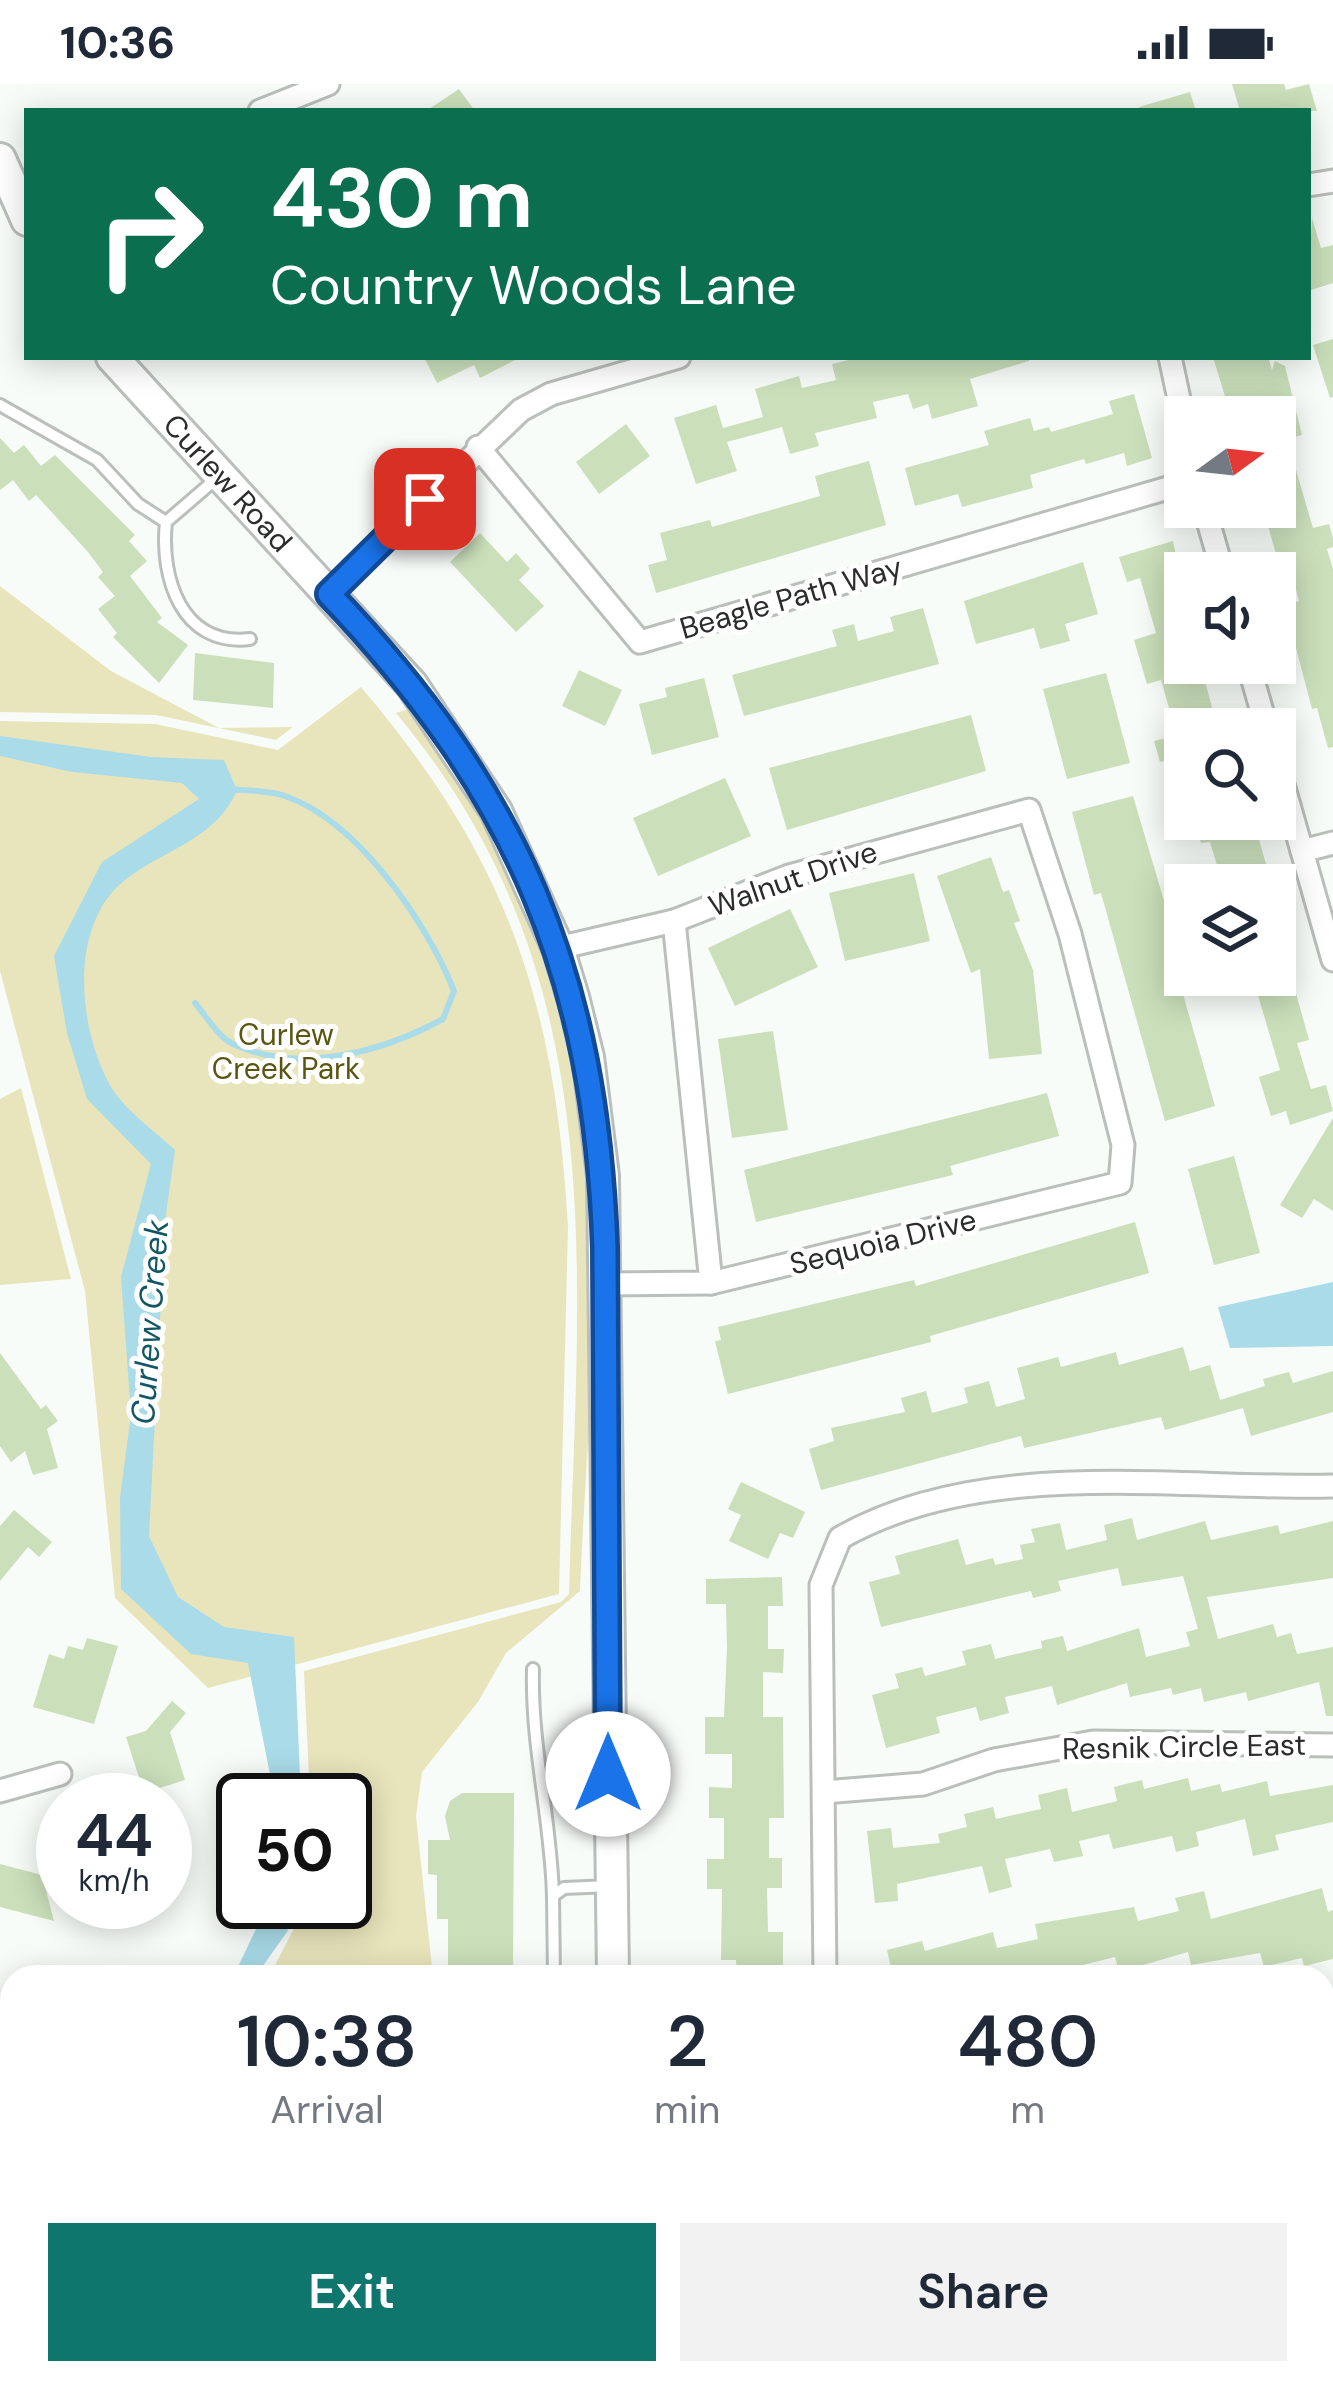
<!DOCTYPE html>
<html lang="en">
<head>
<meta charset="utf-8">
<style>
	body { margin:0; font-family:"DM Sans",sans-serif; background:#f2f2f3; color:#1f2937; height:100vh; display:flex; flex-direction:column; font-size:45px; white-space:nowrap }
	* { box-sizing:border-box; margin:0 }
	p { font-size:39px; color:#747a83 }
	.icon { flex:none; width:66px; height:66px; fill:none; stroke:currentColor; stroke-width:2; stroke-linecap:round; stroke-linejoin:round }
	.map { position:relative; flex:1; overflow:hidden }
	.sheet { position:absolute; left:0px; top:1881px; width:1335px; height:420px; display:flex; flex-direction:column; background:#fff; border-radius:36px 36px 0 0; box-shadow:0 6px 30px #0003 }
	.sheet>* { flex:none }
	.guide { position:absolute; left:24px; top:24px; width:1287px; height:252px; border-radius:0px; box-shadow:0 6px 30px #0003; background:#0b6e4f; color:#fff; overflow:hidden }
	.needle { width:78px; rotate:75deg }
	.fabs { position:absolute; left:1164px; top:312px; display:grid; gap:24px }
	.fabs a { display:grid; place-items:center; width:132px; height:132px; border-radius:0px; background:#fff; box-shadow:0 6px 30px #0003; font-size:60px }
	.speed { position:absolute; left:36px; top:1689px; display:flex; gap:24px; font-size:60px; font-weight:700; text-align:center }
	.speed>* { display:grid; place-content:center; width:156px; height:156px; border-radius:50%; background:#fff; box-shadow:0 6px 30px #0003; line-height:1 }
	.speed small { font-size:30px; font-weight:400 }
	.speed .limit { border:6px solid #111; border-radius:18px; background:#fff; color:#111 }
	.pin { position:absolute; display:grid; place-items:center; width:102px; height:102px; color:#fff; margin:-51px; border-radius:24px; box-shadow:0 6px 18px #0006 }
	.me { position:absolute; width:132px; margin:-66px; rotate:0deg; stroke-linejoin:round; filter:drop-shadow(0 0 9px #0008) }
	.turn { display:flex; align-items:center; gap:42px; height:252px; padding:0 48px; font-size:54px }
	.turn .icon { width:156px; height:156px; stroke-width:2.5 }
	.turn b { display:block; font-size:84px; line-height:102px }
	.eta { display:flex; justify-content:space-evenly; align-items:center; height:204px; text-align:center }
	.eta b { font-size:72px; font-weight:600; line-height:84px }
	.action { display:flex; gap:24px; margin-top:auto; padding:24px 48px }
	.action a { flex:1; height:138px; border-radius:0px; background:#0f766e; color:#fff; font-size:48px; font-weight:600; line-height:138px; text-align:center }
	.action a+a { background:#f2f2f3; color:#1f2937 }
	.status { display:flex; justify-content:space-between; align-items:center; height:84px; padding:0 60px; background:#fff; direction:ltr }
	.status svg { height:33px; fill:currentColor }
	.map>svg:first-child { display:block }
	.green { fill:#e8e5bc }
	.water { fill:#a9dbe8 }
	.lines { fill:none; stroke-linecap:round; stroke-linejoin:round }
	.stream { stroke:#a9dbe8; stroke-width:6 }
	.building { fill:#cadfba }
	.service-casing { stroke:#bbbfbc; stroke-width:16 }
	.minor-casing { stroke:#bbbfbc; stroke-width:27 }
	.secondary-casing { stroke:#bbbfbc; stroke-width:36 }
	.service { stroke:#fff; stroke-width:10 }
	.minor { stroke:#fff; stroke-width:21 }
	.secondary { stroke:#fff; stroke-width:30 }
	.route-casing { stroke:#114b97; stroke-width:30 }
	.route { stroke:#1a73e8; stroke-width:21 }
	.labels { text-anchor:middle; stroke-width:10; stroke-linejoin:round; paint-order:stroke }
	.street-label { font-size:30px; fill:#2b2d2c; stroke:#fff }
	.park-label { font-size:30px; fill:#5b5512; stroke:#fff }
	.water-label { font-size:33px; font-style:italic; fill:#135765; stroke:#fff }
</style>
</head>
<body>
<div class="status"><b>10:36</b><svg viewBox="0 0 49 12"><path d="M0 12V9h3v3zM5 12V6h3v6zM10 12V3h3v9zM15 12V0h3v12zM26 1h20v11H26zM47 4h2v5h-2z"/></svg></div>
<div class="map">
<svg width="1333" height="2301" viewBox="0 0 1333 2301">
	<rect width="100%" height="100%" fill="#f8fcf9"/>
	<g class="green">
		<polygon points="0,502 111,587 219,644 293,643 276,656 156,631 0,628"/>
		<path d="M361 603C508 776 555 917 568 1142L559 1510 208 1604 115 1514 85 1207 0 887V637L155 640 278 666Z"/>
		<path d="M415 623C503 743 568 884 586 1032 606 1188 586 1350 580 1507L506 1569 478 1618 422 1688 416 1732 433 1893H277L276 1879 308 1818H345V1716H310L304 1587 561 1518 569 1510C577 1189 618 894 396 629Z"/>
		<polygon points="21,1004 71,1195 0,1201 0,1015"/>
		<polygon points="356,2289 437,2289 435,2301 355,2301"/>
		<polygon points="482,2289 588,2289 589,2301 476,2301"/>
	</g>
	<g class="water">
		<path d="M0 652 151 673 224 676 237 706C216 756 164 765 125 796 68 841 78 944 110 1001 123 1025 155 1047 175 1066L165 1137 149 1452 178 1513 224 1543 294 1553 301 1716H275L248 1579 191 1570 121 1505 120 1414 131 1330 121 1193 151 1080 87 1015 67 949 54 872 102 778 199 715 182 699 72 688 0 672Z"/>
		<polygon points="1333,1198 1333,1262 1230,1264 1218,1223"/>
		<polygon points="269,1818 299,1818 287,1848 255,1893 233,1893"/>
	</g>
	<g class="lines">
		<path class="stream" d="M195 919C206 932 218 953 233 960 301 991 382 968 443 935L454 907C427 839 358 737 285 712 269 706 247 707 229 705"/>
	</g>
	<g class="building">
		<polygon points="1232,0 1284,0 1286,6 1309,0 1317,27 1240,27"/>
		<polygon points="459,5 475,27 426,27"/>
		<polygon points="1190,8 1196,27 1140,27 1139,23"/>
		<polygon points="1312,134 1321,164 1333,161 1333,199 1308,207"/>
		<polygon points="1333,255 1333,313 1330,314 1313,261"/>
		<polygon points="424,273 521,273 480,294 474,281 437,299"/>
		<polygon points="861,273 1029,273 1029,277 970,295 978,322 932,335 928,320 913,325 908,310 873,318 877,334 815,349 819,362 790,370 782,343 727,358 737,387 696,400 674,334 716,321 723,344 763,333 755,305 799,292 802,304 836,296 832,280"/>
		<polygon points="1213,273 1268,273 1272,286 1275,277 1285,282 1302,351 1287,355 1313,444 1329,440 1333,454 1333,463 1327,465 1333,485 1333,663 1328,664 1317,624 1312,625 1296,564 1286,521 1299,517 1288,476 1278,478 1263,423 1275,423 1275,316 1230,329"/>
		<polygon points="1134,310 1152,374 1127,382 1124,369 1086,380 1084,375 1030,391 1033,404 1003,412 962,423 958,410 915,422 905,384 989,361 984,347 1030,334 1034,347 1049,343 1051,348 1113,330 1109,317"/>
		<polygon points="626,340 650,372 599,410 576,378"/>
		<polygon points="0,354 14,369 24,361 41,382 55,371 135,451 129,457 147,477 130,492 162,534 157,538 188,561 159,599 113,553 117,549 98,525 115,512 98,493 103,488 88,468 36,411 29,417 13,396 0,406"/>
		<polygon points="869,377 886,441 656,509 648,481 667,476 660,449 710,436 712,443 820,412 815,392"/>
		<polygon points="480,449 507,478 516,469 530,485 519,496 544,522 516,548 450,478"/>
		<polygon points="1173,457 1185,516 1164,522 1175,562 1185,560 1185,579 1200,579 1218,645 1175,645 1161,596 1147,600 1134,556 1156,549 1140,494 1127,498 1119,473"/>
		<polygon points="1083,478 1098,530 1065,540 1070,557 1040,565 1034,544 976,560 964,517"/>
		<polygon points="923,524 939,580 744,632 732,591 837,562 832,546 854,540 858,557 894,547 890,533"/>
		<polygon points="195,569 274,579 273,624 193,616"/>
		<polygon points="579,586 622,606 605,642 562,622"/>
		<polygon points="1106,589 1130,679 1067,695 1043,605"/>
		<polygon points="704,594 719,653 652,671 639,620 667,613 665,604"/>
		<polygon points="971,631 986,687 787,746 769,684"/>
		<polygon points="1185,649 1185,672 1160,678 1154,657"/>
		<polygon points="725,694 751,752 658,792 633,734"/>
		<polygon points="1133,712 1191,908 1183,910 1215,1022 1165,1037 1101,809 1094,811 1072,728"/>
		<polygon points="1194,735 1240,735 1243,748 1256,745 1272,801 1188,801 1188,797 1219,788 1210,758 1201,759"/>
		<polygon points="991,773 1003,808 1009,806 1020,837 1014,839 1033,886 1042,970 989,975 980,885 971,889 937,792"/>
		<polygon points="914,789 930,857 845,877 829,809"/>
		<polygon points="790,825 818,883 735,922 708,864"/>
		<polygon points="1252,891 1291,891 1309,956 1297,959 1311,1005 1326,1001 1333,1027 1290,1041 1286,1027 1271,1032 1259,993 1280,986"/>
		<polygon points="773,947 788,1046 732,1054 718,955"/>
		<polygon points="1047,1009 1059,1052 950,1082 953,1091 756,1138 744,1086"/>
		<polygon points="1333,1034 1333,1127 1314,1115 1302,1134 1280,1121"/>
		<polygon points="1234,1072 1260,1169 1214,1181 1188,1085"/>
		<polygon points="1135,1138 1149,1189 930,1252 931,1258 728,1310 715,1257 721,1256 718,1243 914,1196 916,1202"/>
		<polygon points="1183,1263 1190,1287 1210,1281 1220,1316 1265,1302 1263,1295 1289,1288 1293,1299 1333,1287 1333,1328 1251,1352 1243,1324 1165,1346 1161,1333 1024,1364 1021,1352 821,1406 809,1365 834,1357 831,1344 905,1328 901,1314 926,1307 932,1329 968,1319 964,1304 989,1297 996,1323 1025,1315 1017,1284 1058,1273 1061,1283 1116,1268 1119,1281"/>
		<polygon points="0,1269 41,1325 46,1321 58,1337 47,1345 58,1384 33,1391 25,1367 11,1378 0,1362"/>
		<polygon points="741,1398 805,1428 793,1454 780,1449 768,1475 729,1457 741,1431 728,1425"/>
		<polygon points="14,1426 52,1458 39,1473 28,1463 0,1497 0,1442"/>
		<polygon points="1132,1434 1137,1456 1205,1437 1211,1456 1278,1441 1280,1450 1333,1437 1333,1494 1207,1513 1218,1555 1273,1540 1277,1553 1291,1549 1297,1570 1333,1563 1333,1632 1326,1632 1319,1598 1248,1617 1246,1608 1204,1618 1201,1604 1173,1611 1171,1604 1130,1613 1127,1599 1057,1621 1052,1602 1005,1613 1009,1629 980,1637 976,1623 936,1633 940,1649 886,1664 872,1611 899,1604 895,1590 922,1583 925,1592 966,1581 962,1567 991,1560 995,1575 1042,1564 1041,1557 1063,1552 1067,1567 1139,1544 1146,1573 1190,1562 1186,1548 1198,1545 1183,1492 1122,1502 1118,1484 1058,1497 1061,1507 1033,1514 1031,1507 881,1543 869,1498 900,1490 895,1472 958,1455 966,1481 993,1474 995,1481 1023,1475 1020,1461 1035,1458 1031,1445 1060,1439 1066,1466 1107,1456 1104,1441"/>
		<polygon points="782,1493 783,1522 768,1522 768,1565 784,1565 783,1589 763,1588 763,1633 783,1633 784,1734 769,1734 769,1774 782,1774 782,1804 767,1804 768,1848 783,1848 783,1893 737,1893 736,1876 721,1876 722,1805 707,1805 707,1775 724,1775 724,1734 709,1734 709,1703 732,1704 732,1670 705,1670 705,1633 724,1633 727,1564 726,1520 706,1520 706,1495"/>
		<polygon points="87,1554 118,1562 94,1640 33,1623 49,1570 64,1575 68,1562 83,1566"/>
		<polygon points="172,1617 186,1629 170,1648 185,1696 144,1709 126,1653 146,1647"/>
		<polygon points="1188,1694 1191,1707 1220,1700 1222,1708 1267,1697 1270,1712 1333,1701 1333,1738 1275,1751 1279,1766 1253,1772 1245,1735 1196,1748 1199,1762 1176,1768 1172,1752 1113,1765 1109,1750 1079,1757 1083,1772 1054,1778 1050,1765 1005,1775 1012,1803 989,1809 982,1782 897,1800 898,1817 875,1819 867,1747 891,1744 893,1764 940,1759 938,1750 967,1743 964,1730 993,1723 996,1735 1041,1725 1038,1711 1067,1704 1072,1728 1117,1717 1114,1703 1142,1696 1144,1705"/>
		<polygon points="462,1709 514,1709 513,1893 460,1893 460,1883 448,1882 448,1835 437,1835 437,1791 428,1790 428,1756 450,1756 445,1732 450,1717"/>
		<polygon points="0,1780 42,1791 54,1837 0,1823"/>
		<polygon points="1322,1804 1328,1828 1333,1826 1333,1875 1304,1882 1302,1874 1264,1883 1260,1869 1191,1881 1188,1868 1119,1888 1115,1873 1075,1883 1077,1893 893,1893 887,1866 922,1857 925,1867 993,1848 997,1864 1038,1855 1035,1840 1134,1823 1138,1837 1179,1827 1175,1814 1204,1807 1211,1835"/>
	</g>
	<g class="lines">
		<g class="service-casing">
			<g id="service">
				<polyline points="0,321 97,376 138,420 166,438"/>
				<path d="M217 394 166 438C160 493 181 563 250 555"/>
				<path d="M533 1585C531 1664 551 1734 553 1812"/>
				<polyline points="554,1893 553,1812 564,1804 610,1802"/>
			</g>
		</g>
		<g class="minor-casing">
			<g id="minor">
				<polyline points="260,27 328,0"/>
				<polyline points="1308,101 1333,97"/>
				<polyline points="1170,273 1185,343"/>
				<polyline points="478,363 640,558 1185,399"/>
				<polyline points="1204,423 1223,489"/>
				<polyline points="329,510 521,326 551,310 679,273"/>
				<polyline points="1248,579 1267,645"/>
				<polyline points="1275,672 1333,876"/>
				<polyline points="1302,767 1333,759"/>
				<polyline points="674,837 711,1199"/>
				<polyline points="558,864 674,837 789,792 1029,726 1070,850 1123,1061 1120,1099 711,1199 606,1200"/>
				<polyline points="0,1707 60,1690"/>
				<polyline points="824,1708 923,1700 994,1676 1093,1658 1333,1661"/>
				<path d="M825 1893 821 1501 840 1454C984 1372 1175 1406 1333 1402"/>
				<polyline points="1323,1925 1333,1925"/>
				<polyline points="0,2036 12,2070"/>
				<polyline points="1323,2182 1333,2182"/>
				<polyline points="1323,2206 1333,2205"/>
				<polyline points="24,2289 26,2301"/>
				<polyline points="786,2301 823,2289"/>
				<polyline points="862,2301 890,2289"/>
			</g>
		</g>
		<g class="secondary-casing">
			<g id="secondary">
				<polyline points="0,75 27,136"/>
				<path id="s1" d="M112 273 412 601 496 727 558 864 573 913 588 973 603 1092 613 1893"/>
				<polyline points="617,2289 618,2301"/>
			</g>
		</g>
		<use href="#service" class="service"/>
		<use href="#minor" class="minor"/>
		<use href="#secondary" class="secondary"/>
	</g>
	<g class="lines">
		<g class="route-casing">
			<path id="route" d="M425 415 329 510C517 706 596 892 605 1164L608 1690"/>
		</g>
		<use href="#route" class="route"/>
	</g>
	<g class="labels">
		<g class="street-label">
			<text dy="10" stroke="none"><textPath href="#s1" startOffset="171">Curlew Road</textPath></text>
			<text transform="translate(791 514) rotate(-16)" y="10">Beagle Path Way</text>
			<text transform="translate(793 795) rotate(-19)" y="10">Walnut Drive</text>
			<text transform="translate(883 1158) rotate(-14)" y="10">Sequoia Drive</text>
			<text transform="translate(1184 1663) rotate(-1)" y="10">Resnik Circle East</text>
		</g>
		<g class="park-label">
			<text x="286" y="961">Curlew<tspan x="286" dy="34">Creek Park</tspan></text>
		</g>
		<g class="water-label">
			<text transform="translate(149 1238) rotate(-86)" y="12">Curlew Creek</text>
		</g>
	</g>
</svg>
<div class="fabs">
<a><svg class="needle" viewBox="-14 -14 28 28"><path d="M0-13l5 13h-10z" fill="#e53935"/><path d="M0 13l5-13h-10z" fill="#747a83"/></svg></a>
<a><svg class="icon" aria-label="sound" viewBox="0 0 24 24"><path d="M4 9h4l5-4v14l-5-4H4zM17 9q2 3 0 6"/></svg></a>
<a><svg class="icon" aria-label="search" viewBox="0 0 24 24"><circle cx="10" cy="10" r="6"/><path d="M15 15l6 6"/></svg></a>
<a><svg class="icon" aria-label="layers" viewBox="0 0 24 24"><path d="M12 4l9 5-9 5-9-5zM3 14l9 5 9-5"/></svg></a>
</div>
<div class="speed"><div>44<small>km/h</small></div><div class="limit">50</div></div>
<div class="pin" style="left:425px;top:415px;background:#d93025"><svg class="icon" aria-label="arrive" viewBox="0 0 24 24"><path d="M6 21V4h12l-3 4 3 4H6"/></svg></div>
<svg class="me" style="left:608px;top:1690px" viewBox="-20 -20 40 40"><circle r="19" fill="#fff"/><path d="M0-13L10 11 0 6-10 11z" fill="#1a73e8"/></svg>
<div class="guide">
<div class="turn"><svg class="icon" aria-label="right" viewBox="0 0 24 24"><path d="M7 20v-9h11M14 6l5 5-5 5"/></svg><div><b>430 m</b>Country Woods Lane</div></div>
</div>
<section class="sheet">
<div class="eta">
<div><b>10:38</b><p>Arrival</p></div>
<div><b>2</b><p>min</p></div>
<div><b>480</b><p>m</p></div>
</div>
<div class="action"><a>Exit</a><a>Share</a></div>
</section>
</div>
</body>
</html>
